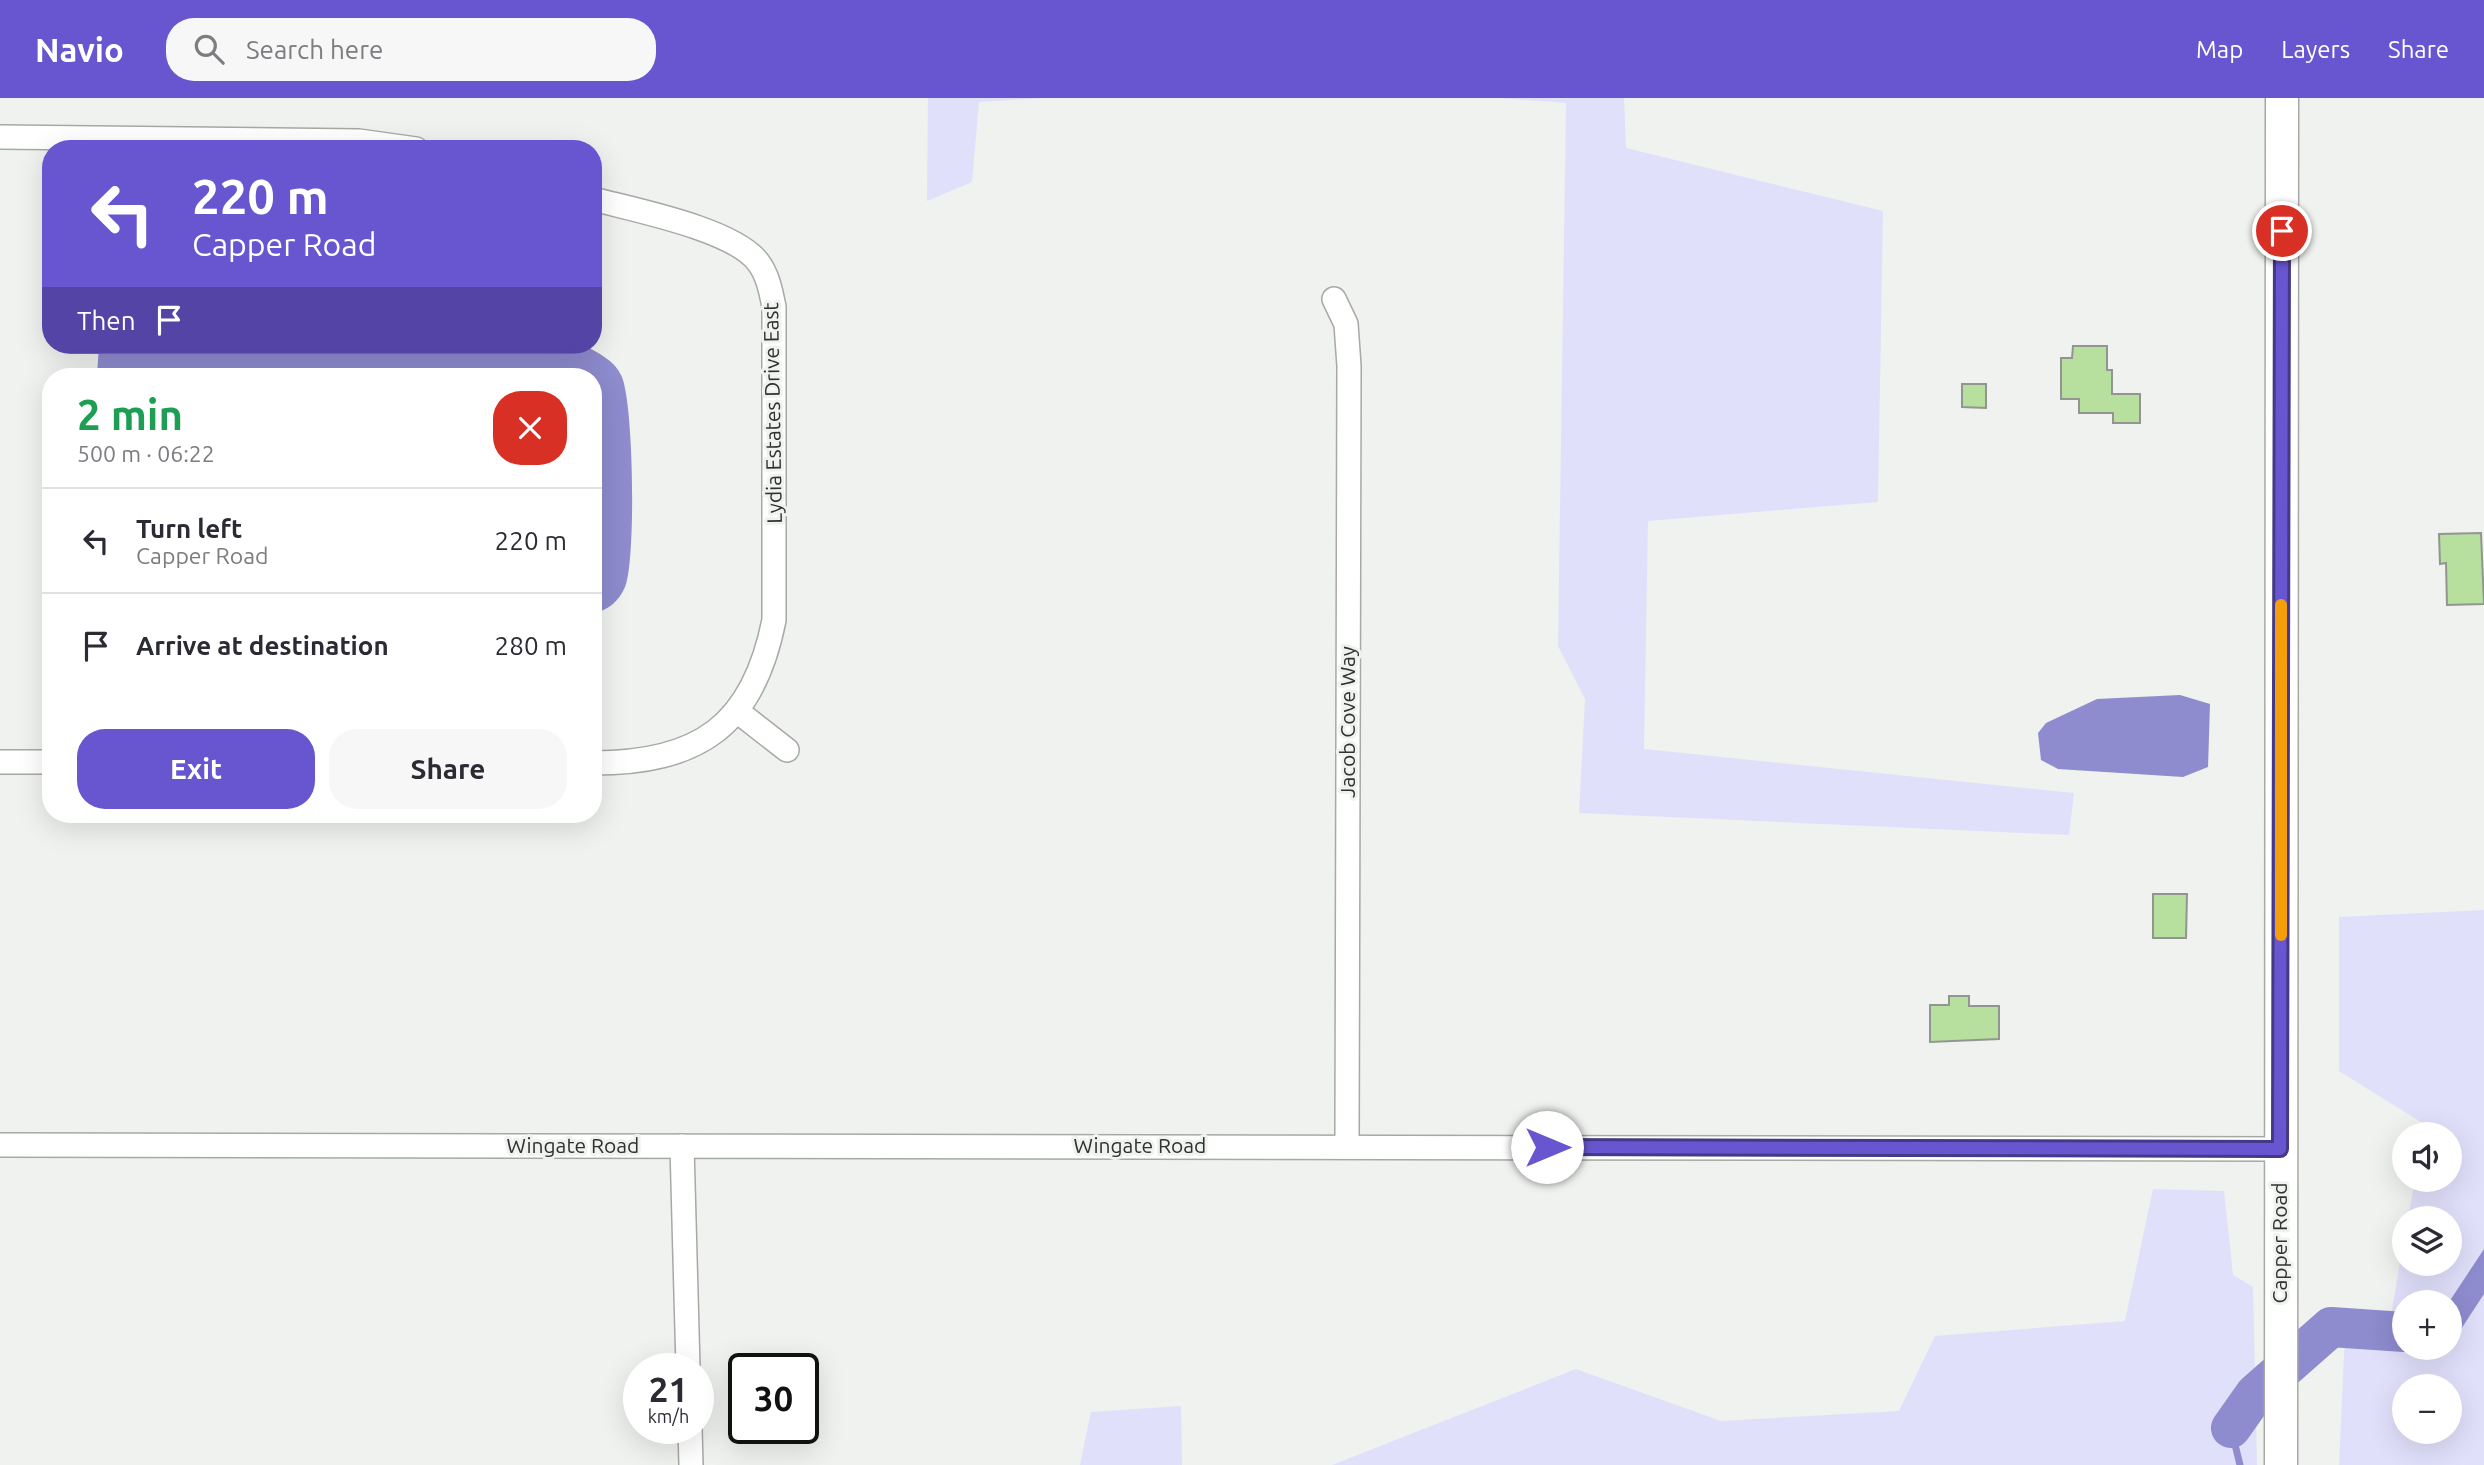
<!DOCTYPE html>
<html lang="en">
<head>
<meta charset="utf-8">
<style>
	body { margin:0; font-family:Ubuntu,sans-serif; background:#f7f7f7; color:#2b2b33; height:100vh; display:flex; flex-direction:column; font-size:26px; white-space:nowrap }
	* { box-sizing:border-box; margin:0 }
	p { font-size:23px; color:#7c7c81 }
	.icon { flex:none; width:38px; height:38px; fill:none; stroke:currentColor; stroke-width:2; stroke-linecap:round; stroke-linejoin:round }
	.map { position:relative; flex:1; overflow:hidden }
	.details { position:absolute; left:42px; top:270px; width:560px; height:455px; display:flex; flex-direction:column; background:#fff; border-radius:28px; box-shadow:0 7px 28px #0002 }
	.details>* { flex:none }
	.top-card { position:absolute; left:42px; top:42px; width:560px; height:214px; border-radius:28px; box-shadow:0 7px 28px #0002; background:#6856d0; color:#fff; overflow:hidden }
	.controls { position:absolute; left:2392px; top:1024px; display:grid; gap:14px }
	.controls a { display:grid; place-items:center; width:70px; height:70px; border-radius:50%; background:#fff; box-shadow:0 7px 28px #0002; font-size:35px }
	.speed { position:absolute; left:623px; top:1255px; display:flex; gap:14px; font-size:35px; font-weight:700; text-align:center }
	.speed>* { display:grid; place-content:center; width:91px; height:91px; border-radius:50%; background:#fff; box-shadow:0 7px 28px #0002; line-height:1 }
	.speed small { font-size:18px; font-weight:400 }
	.speed .limit { border:4px solid #111; border-radius:10px; background:#fff; color:#111 }
	.pin { position:absolute; display:grid; place-items:center; width:60px; height:60px; color:#fff; margin:-30px; border:4px solid #fff; border-radius:50%; box-shadow:0 2px 7px #0007 }
	.me { position:absolute; width:77px; margin:-38px; rotate:90deg; stroke-linejoin:round; filter:drop-shadow(0 0 5px #0008) }
	.turn { display:flex; align-items:center; gap:24px; height:147px; padding:0 35px; font-size:32px }
	.turn .icon { width:91px; height:91px; stroke-width:2.5 }
	.turn b { display:block; font-size:49px; line-height:60px }
	.then { display:flex; align-items:center; height:66px; padding:0 35px; background:#0003; gap:14px; font-size:26px }
	.round { display:grid; place-items:center; flex:none; width:74px; height:74px; border-radius:28px; background:#f7f7f7 }
	.headline { display:flex; align-items:center; justify-content:space-between; height:119px; padding:0 35px }
	h1 { font-size:42px; font-weight:700; line-height:52px; color:#1e9e55 }
	.cta { display:flex; gap:14px; margin-top:auto; padding:14px 35px }
	.cta a { flex:1; height:80px; border-radius:28px; background:#6856d0; color:#fff; font-size:28px; font-weight:700; line-height:80px; text-align:center }
	.cta a+a { background:#f7f7f7; color:#2b2b33 }
	ul { padding:0; list-style:none }
	li { display:flex; align-items:center; gap:21px; height:105px; padding:0 35px; border-top:2px solid #e1e1e2 }
	li div { flex:1 }
	li b { display:block; font-size:26px }
	li em { font-style:normal }
	header { display:flex; align-items:center; gap:42px; box-sizing:border-box; height:98px; padding:0 35px; background:#6856d0; color:#fff }
	header strong { font-size:33px }
	nav { display:flex; gap:38px; margin-inline-start:auto; font-size:24px }
	.search { width:490px; height:63px; background:#f7f7f7; display:flex; align-items:center; gap:18px; box-sizing:border-box; padding:0 24px; border-radius:28px; color:#7c7c81; font-size:26px }
	.map>svg:first-child { display:block }
	.green { fill:#e0e0fb; fill-rule:evenodd }
	.water { fill:#8e8bce }
	.lines { fill:none; stroke-linecap:round; stroke-linejoin:round }
	.stream { stroke:#8e8bce; stroke-width:7 }
	.river { stroke:#8e8bce; stroke-width:40 }
	.building { fill:#b7e09e; stroke:#929591; stroke-width:2 }
	.street-casing { stroke:#a7a9a5; stroke-width:26 }
	.secondary-casing { stroke:#a7a9a5; stroke-width:35 }
	.street { stroke:#fff; stroke-width:23 }
	.secondary { stroke:#fff; stroke-width:32 }
	.route-casing { stroke:#443887; stroke-width:18 }
	.route { stroke:#6856d0; stroke-width:12 }
	.slow { stroke:#f59e0b; stroke-width:12 }
	.labels { text-anchor:middle; stroke-width:6; stroke-linejoin:round; paint-order:stroke }
	.street-label { font-size:21px; fill:#313230; stroke:#eff2ee }
</style>
</head>
<body>
<header>
<strong>Navio</strong>
<div class="search"><svg class="icon" aria-label="search" viewBox="0 0 24 24"><circle cx="10" cy="10" r="6"/><path d="M15 15l6 6"/></svg>Search here</div>
<nav><a>Map</a><a>Layers</a><a>Share</a></nav>
</header>
<div class="map">
<svg width="2484" height="1367" viewBox="0 0 2484 1367">
	<rect width="100%" height="100%" fill="#eff2ee"/>
	<g class="green">
		<polygon points="928,0 1044,0 979,4 972,84 927,103"/>
		<polygon points="1499,0 1624,0 1626,50 1883,113 1878,404 1648,423 1644,651 2074,695 2069,737 1579,715 1585,601 1558,548 1566,5"/>
		<polygon points="2484,812 2484,1151 2449,1204 2404,1204 2404,1225 2390,1224 2404,1140 2404,1166 2450,1166 2450,1120 2408,1120 2415,1082 2450,1082 2450,1036 2423,1036 2424,1026 2339,973 2339,819"/>
		<polygon points="2153,1091 2224,1093 2233,1177 2253,1189 2257,1367 1332,1367 1576,1271 1721,1323 1899,1313 1935,1238 2125,1223"/>
		<path d="M2484 1196V1367H2339L2345 1236 2404 1241V1250H2450V1245H2452ZM2404 1288H2450V1334H2404Z"/>
		<polygon points="1181,1308 1182,1367 1080,1367 1091,1314"/>
	</g>
	<g class="water">
		<path d="M99 247H584C598 255 614 262 621 277 634 301 636 464 625 489 619 503 608 513 593 515V278H97Z"/>
		<polygon points="2180,597 2210,606 2208,669 2183,679 2058,671 2041,662 2038,635 2046,625 2097,601"/>
		<polygon points="2484,1151 2484,1196 2452,1245 2450,1245 2449,1204"/>
		<polygon points="2332,1217 2404,1225 2404,1241 2345,1236 2300,1260 2301,1235"/>
	</g>
	<g class="lines">
		<polyline class="stream" points="2231,1330 2240,1367"/>
		<polyline class="river" points="2231,1330 2255,1296 2331,1229 2404,1234"/>
	</g>
	<g class="building">
		<polygon points="2073,248 2107,248 2107,272 2112,272 2112,296 2140,296 2140,325 2113,325 2113,315 2079,315 2079,301 2061,301 2061,260 2072,260"/>
		<polygon points="1962,286 1986,286 1986,310 1962,309"/>
		<polygon points="2481,435 2484,506 2447,507 2446,465 2440,466 2439,436"/>
		<polygon points="2153,796 2187,796 2186,840 2153,840"/>
		<polygon points="1949,898 1969,898 1969,908 1999,908 1999,941 1930,944 1930,907 1949,907"/>
	</g>
	<g class="lines">
		<g class="street-casing">
			<g id="street">
				<polyline points="0,39 359,43 416,51"/>
				<path d="M593 101C634 112 733 131 758 164 768 177 771 194 774 209V522C753 628 699 665 593 665"/>
				<polyline points="1334,201 1346,226 1349,268 1347,1048"/>
				<polyline points="737,613 787,652"/>
				<polyline points="0,664 51,664"/>
				<polyline points="0,1047 2280,1051"/>
				<polyline points="682,1048 688,1270"/>
				<polyline points="690,1330 691,1367"/>
			</g>
		</g>
		<g class="secondary-casing">
			<polyline id="secondary" points="2281,1367 2282,0"/>
		</g>
		<use href="#street" class="street"/>
		<use href="#secondary" class="secondary"/>
	</g>
	<g class="lines">
		<g class="route-casing">
			<polyline id="route" points="1547,1049 2280,1051 2282,133"/>
		</g>
		<use href="#route" class="route"/>
		<polyline class="slow" points="2281,837 2281,507"/>
	</g>
	<g class="labels">
		<g class="street-label">
			<text transform="translate(773 315) rotate(-91)" y="7">Lydia Estates Drive East</text>
			<text transform="translate(1348 624) rotate(-90)" y="7">Jacob Cove Way</text>
			<text x="573" y="1055">Wingate Road</text>
			<text x="1140" y="1055">Wingate Road</text>
			<text transform="translate(2280 1145) rotate(-90)" y="7">Capper Road</text>
		</g>
	</g>
</svg>
<div class="controls">
<a><svg class="icon" aria-label="sound" viewBox="0 0 24 24"><path d="M4 9h4l5-4v14l-5-4H4zM17 9q2 3 0 6"/></svg></a>
<a><svg class="icon" aria-label="layers" viewBox="0 0 24 24"><path d="M12 4l9 5-9 5-9-5zM3 14l9 5 9-5"/></svg></a>
<a>+</a>
<a>−</a>
</div>
<div class="speed"><div>21<small>km/h</small></div><div class="limit">30</div></div>
<div class="pin" style="left:2282px;top:133px;background:#d93025"><svg class="icon" aria-label="arrive" viewBox="0 0 24 24"><path d="M6 21V4h12l-3 4 3 4H6"/></svg></div>
<svg class="me" style="left:1547px;top:1049px" viewBox="-20 -20 40 40"><circle r="19" fill="#fff"/><path d="M0-13L10 11 0 6-10 11z" fill="#6856d0"/></svg>
<div class="top-card">
<div class="turn"><svg class="icon" aria-label="left" viewBox="0 0 24 24"><path d="M17 20v-9H6M10 6l-5 5 5 5"/></svg><div><b>220 m</b>Capper Road</div></div>
<div class="then">Then<svg class="icon" aria-label="arrive" viewBox="0 0 24 24"><path d="M6 21V4h12l-3 4 3 4H6"/></svg></div>
</div>
<section class="details">
<div class="headline"><div><h1>2 min</h1><p>500 m · 06:22</p></div><a class="round" style="background:#d93025;color:#fff"><svg class="icon" aria-label="close" viewBox="0 0 24 24"><path d="M6 6l12 12M18 6L6 18"/></svg></a></div>
<ul>
<li><svg class="icon" aria-label="left" viewBox="0 0 24 24"><path d="M17 20v-9H6M10 6l-5 5 5 5"/></svg><div><b>Turn left</b><p>Capper Road</p></div><em>220 m</em></li>
<li><svg class="icon" aria-label="arrive" viewBox="0 0 24 24"><path d="M6 21V4h12l-3 4 3 4H6"/></svg><div><b>Arrive at destination</b></div><em>280 m</em></li>
</ul>
<div class="cta"><a>Exit</a><a>Share</a></div>
</section>
</div>
</body>
</html>
